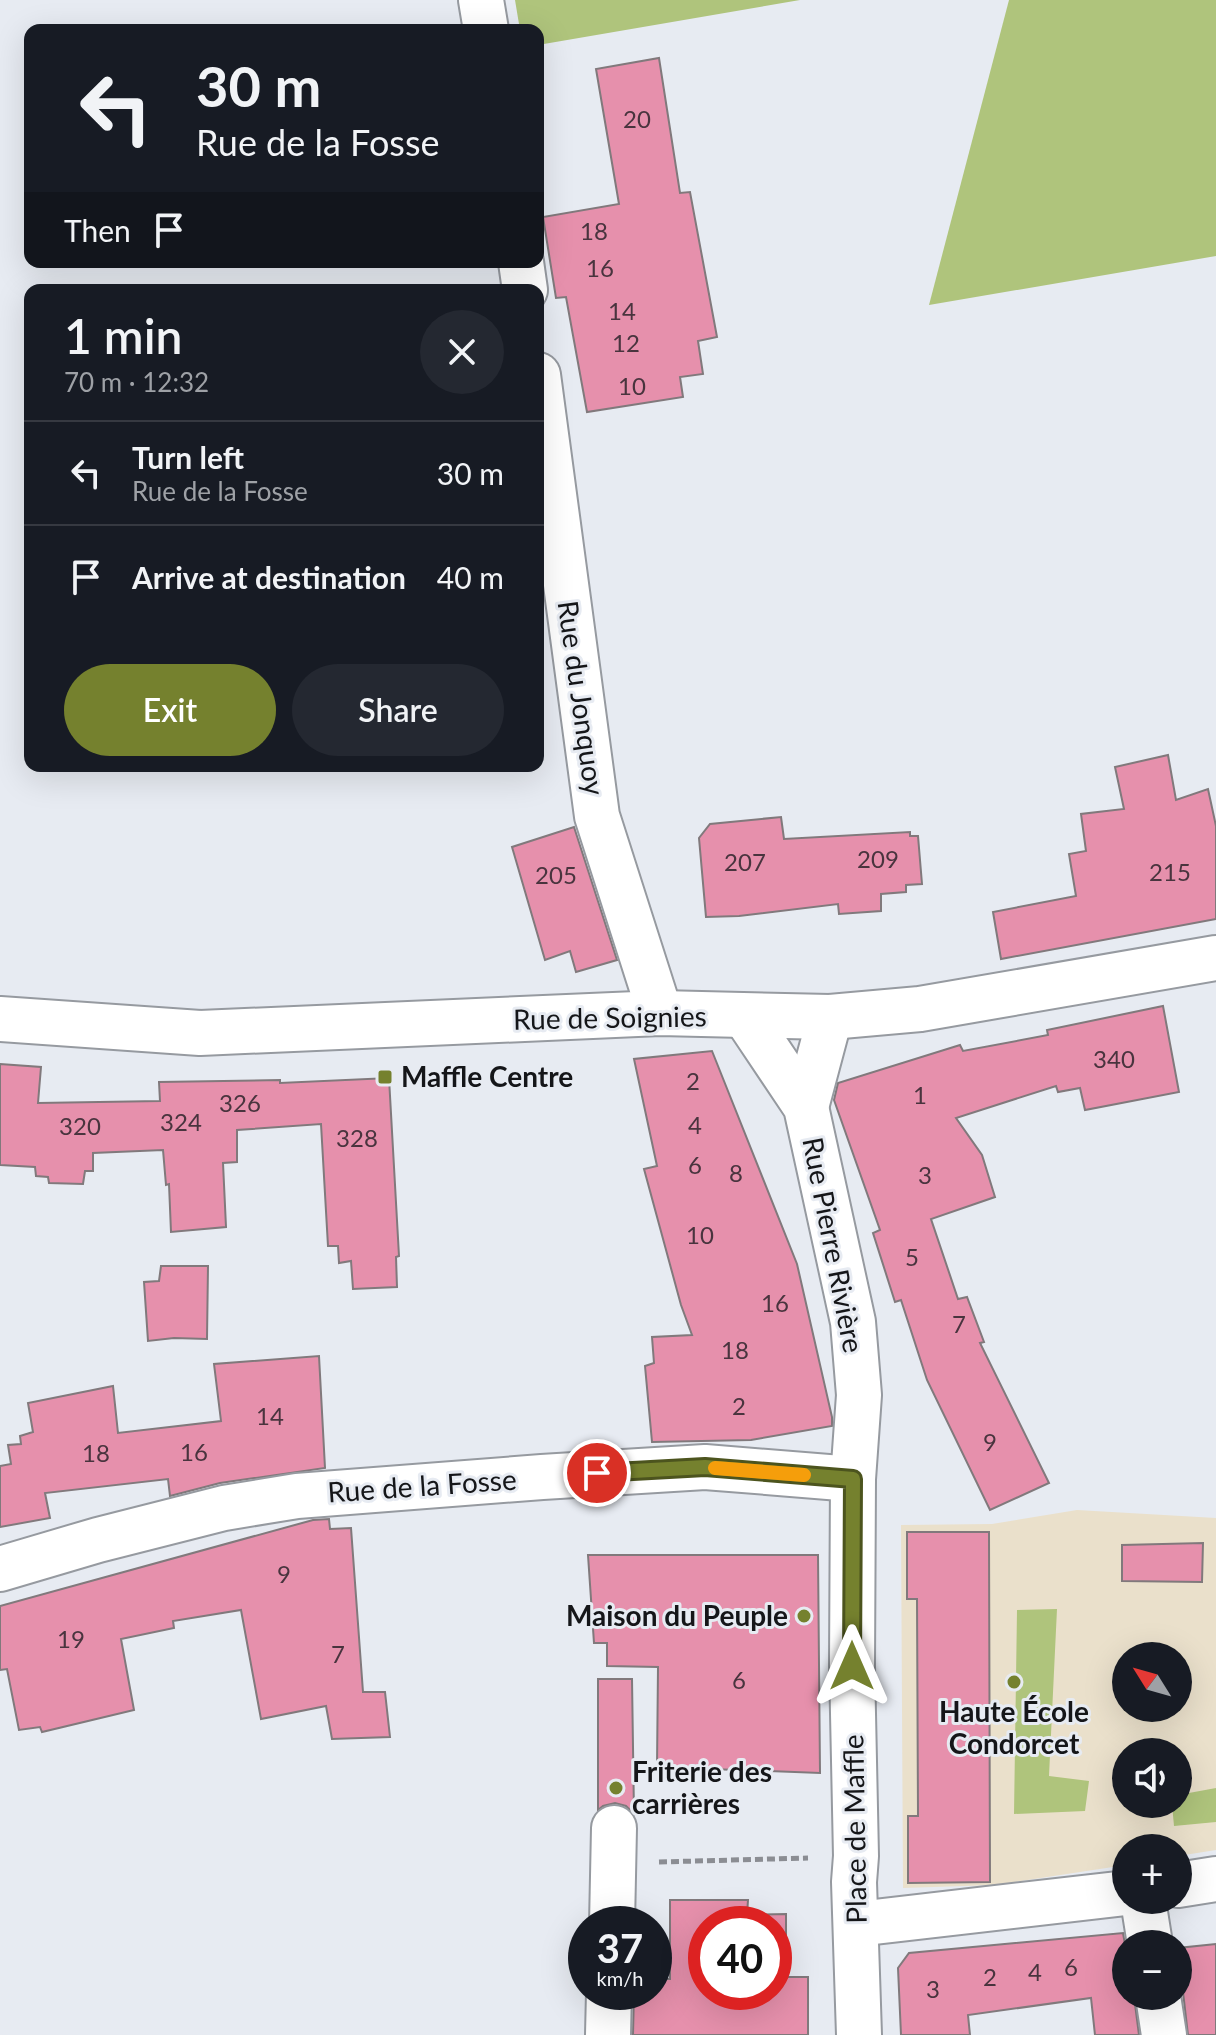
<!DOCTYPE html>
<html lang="en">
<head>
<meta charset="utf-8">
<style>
	body { margin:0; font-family:Lato,sans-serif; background:#242831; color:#f1f3f6; height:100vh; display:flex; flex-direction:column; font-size:30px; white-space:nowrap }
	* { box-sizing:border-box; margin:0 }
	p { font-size:26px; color:#9ea1a6 }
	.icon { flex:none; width:44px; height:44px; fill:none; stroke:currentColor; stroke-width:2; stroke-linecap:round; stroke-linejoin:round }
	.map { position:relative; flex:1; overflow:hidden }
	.details { position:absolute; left:24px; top:284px; width:520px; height:488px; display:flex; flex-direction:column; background:#171b24; border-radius:16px; box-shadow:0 8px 32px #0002 }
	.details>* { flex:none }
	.top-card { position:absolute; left:24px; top:24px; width:520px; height:244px; border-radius:16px; box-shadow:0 8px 32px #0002; background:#171b24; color:#f1f3f6; overflow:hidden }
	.needle { width:52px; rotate:307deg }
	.tools { position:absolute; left:1112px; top:1642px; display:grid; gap:16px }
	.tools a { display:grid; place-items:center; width:80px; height:80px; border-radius:50%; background:#171b24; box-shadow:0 8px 32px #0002; font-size:40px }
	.speed { position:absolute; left:568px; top:1906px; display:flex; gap:16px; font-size:40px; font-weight:700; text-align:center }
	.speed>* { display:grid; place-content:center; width:104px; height:104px; border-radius:50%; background:#171b24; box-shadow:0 8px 32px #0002; line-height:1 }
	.speed small { font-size:20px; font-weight:400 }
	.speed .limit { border:12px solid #d22; background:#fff; color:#111 }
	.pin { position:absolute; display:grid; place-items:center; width:68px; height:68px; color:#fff; margin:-34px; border:4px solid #fff; border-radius:50%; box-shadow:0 2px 8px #0007 }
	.me { position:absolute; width:88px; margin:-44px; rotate:0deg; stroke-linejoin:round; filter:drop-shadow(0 0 6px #0008) }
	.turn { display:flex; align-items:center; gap:28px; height:168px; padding:0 40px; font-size:36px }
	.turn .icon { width:104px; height:104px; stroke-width:2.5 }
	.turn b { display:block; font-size:56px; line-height:68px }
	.then { display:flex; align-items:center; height:76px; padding:0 40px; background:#0003; gap:16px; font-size:30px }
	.round { display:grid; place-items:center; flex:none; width:84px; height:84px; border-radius:42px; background:#242831 }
	.head { display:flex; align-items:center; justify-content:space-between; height:136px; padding:0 40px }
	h1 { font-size:48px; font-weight:600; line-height:60px }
	.cta { display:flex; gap:16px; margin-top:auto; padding:16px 40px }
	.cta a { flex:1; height:92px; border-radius:48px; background:#75812e; color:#fff; font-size:32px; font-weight:600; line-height:92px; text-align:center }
	.cta a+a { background:#242831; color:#f1f3f6 }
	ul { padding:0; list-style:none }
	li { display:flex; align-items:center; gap:24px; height:104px; padding:0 40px; border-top:2px solid #363941 }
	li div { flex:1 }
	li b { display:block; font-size:30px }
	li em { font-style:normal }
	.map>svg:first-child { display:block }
	.education { fill:#eae0cb; fill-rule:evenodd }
	.green { fill:#afc47c }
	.building { fill:#e690ac; stroke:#81797c; stroke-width:2; fill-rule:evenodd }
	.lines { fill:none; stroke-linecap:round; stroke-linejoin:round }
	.minor-casing { stroke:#969aa0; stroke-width:48 }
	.path { stroke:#8b8d93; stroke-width:5; stroke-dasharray:8 4; stroke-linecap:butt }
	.minor { stroke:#fff; stroke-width:44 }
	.route-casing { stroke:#4c541e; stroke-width:20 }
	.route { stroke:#75812e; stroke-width:14 }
	.slow { stroke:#f59e0b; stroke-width:14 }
	.poi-dot { fill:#75812e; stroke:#e7ebf2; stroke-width:3 }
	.labels { text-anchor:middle; stroke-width:6; stroke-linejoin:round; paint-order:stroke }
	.number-label { font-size:24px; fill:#49343e }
	.street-label { font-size:28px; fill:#151619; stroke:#e7ebf2 }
	.poi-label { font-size:28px; font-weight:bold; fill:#151619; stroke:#e7ebf2; text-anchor:start }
</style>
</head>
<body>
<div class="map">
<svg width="1216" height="2035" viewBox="0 0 1216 2035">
	<rect width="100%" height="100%" fill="#e7ebf2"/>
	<path class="education" d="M1077 1510 1216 1518V1850L1178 1856V1848H1126V1865L995 1885 903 1888 901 1525 992 1524ZM1126 1656H1178V1708H1126ZM1126 1752H1178V1804H1126Z"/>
	<g class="green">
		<polygon points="515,0 800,0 538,45 538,30 520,30"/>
		<polygon points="1009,0 1216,0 1216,256 929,305"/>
		<polygon points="1057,1609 1049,1776 1089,1781 1085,1811 1014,1814 1017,1610"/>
		<polygon points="1216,1788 1216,1822 1174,1826 1172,1804 1178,1804 1178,1795"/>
	</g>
	<g class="building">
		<polygon points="659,58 680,193 690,192 717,337 698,341 703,374 680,377 683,397 587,412 566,297 556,298 543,217 619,204 596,69"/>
		<polygon points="1168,755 1176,800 1208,789 1216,826 1216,919 1001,959 993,912 1076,896 1069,854 1086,851 1081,814 1124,809 1115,767"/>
		<polygon points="781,817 784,839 910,832 910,836 918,836 922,884 906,885 906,892 881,894 881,911 839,914 838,904 739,916 706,917 699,838 710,824"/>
		<polygon points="574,827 617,960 576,972 570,951 545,960 512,847"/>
		<polygon points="1163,1006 1179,1092 1085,1110 1080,1088 1058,1092 1056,1086 956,1118 982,1155 995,1197 931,1219 958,1299 967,1297 984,1342 980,1343 1049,1483 990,1510 927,1380 901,1300 895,1302 873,1233 880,1230 834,1100 838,1083 960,1045 963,1051 1048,1035 1047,1030"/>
		<polygon points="712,1051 797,1264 832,1417 832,1426 751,1440 652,1442 645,1366 654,1363 652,1337 692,1335 681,1305 644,1169 657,1166 634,1059"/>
		<polygon points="0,1064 41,1067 38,1103 160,1101 159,1082 280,1080 280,1083 389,1078 399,1256 396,1257 397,1287 353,1289 351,1261 339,1263 338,1246 328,1246 321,1124 237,1130 237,1162 223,1163 226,1227 171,1232 169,1184 166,1185 163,1150 93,1153 93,1171 85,1171 83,1184 49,1183 48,1177 36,1176 35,1167 0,1165"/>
		<polygon points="161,1266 208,1266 207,1339 174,1338 148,1341 144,1282 159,1281"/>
		<polygon points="319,1356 325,1468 220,1483 170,1496 168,1479 45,1493 50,1518 0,1527 0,1466 11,1464 8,1445 21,1444 20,1436 33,1432 28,1403 113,1386 118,1433 221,1421 214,1364"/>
		<polygon points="329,1519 330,1529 351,1528 363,1692 385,1692 390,1737 332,1739 326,1706 261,1719 241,1610 173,1621 174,1628 121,1639 134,1710 42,1732 40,1727 19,1730 7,1669 0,1670 0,1606 313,1520"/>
		<polygon points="907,1532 989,1532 990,1882 908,1883 908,1816 918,1816 917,1599 907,1599"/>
		<polygon points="1203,1543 1202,1582 1122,1581 1122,1545"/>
		<polygon points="588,1555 818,1555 820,1773 657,1767 658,1667 607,1666 607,1643 594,1643"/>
		<polygon points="598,1679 632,1679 634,1814 626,1806 615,1803 603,1806 598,1810"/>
		<path d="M670 1900H748L747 1915 786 1914V1977H808V2035H633L634 1992H654V1979H670ZM706 1924H774V1992H706Z"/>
		<polygon points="1123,1933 1126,1950 1126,1996 1134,1996 1139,2035 1095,2035 1091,1998 968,2015 970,2035 901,2035 898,1968 909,1953"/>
		<polygon points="1216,1944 1216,2035 1188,2035 1183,1992 1178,1981 1178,1948"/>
	</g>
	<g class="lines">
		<g class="minor-casing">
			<g id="minor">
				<polyline points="481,0 486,30"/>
				<polyline points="521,262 525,290"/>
				<polyline points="538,375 597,816 660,1013"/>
				<polyline points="745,1016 806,1107 853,1322 859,1395 853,1479 852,1666 856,1856 854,1882 859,2035"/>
				<polyline points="0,1019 200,1033 660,1013 830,1017 920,1009 1216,958"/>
				<polyline points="806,1107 830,1017"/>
				<polyline points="0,1569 98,1540 224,1508 297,1496 542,1477 705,1467 853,1479"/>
				<polyline points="1178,1885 1216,1879"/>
				<polyline points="1143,1900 1150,1944"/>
				<polyline points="612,1924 614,1828"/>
				<polyline points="857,1924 1126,1893"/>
				<polyline points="1158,1996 1164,2035"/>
				<polyline points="608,2035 609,1992"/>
			</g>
		</g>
		<polyline class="path" points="659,1862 808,1858"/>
		<use href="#minor" class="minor"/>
	</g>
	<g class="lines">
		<g class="route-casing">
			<polyline id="route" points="597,1473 705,1467 853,1479 852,1666"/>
		</g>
		<use href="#route" class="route"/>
		<polyline class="slow" points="715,1468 804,1475"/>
	</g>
	<g class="poi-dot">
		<rect x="377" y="1069" width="16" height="16" rx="4"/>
		<circle cx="804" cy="1616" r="8"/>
		<circle cx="1014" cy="1682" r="8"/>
		<circle cx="616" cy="1788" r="8"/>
	</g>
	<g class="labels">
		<g class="number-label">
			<text x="637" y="128">20</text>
			<text x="594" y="240">18</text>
			<text x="600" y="277">16</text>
			<text x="622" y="320">14</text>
			<text x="626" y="352">12</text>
			<text x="632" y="395">10</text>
			<text x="878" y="868">209</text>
			<text x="745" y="871">207</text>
			<text x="1170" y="881">215</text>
			<text x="556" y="884">205</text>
			<text x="1114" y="1068">340</text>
			<text x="693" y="1090">2</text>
			<text x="920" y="1104">1</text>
			<text x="240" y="1112">326</text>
			<text x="181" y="1131">324</text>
			<text x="695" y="1134">4</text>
			<text x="80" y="1135">320</text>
			<text x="357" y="1147">328</text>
			<text x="695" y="1174">6</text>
			<text x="736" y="1182">8</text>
			<text x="925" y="1184">3</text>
			<text x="700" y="1244">10</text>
			<text x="912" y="1266">5</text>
			<text x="775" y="1312">16</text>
			<text x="959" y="1333">7</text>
			<text x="735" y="1359">18</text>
			<text x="739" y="1415">2</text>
			<text x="270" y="1425">14</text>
			<text x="990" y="1451">9</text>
			<text x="194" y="1461">16</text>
			<text x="96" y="1462">18</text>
			<text x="284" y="1583">9</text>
			<text x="71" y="1648">19</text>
			<text x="338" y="1663">7</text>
			<text x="739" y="1689">6</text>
			<text x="1071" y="1976">6</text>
			<text x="1035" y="1981">4</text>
			<text x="990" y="1986">2</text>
			<text x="933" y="1998">3</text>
		</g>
		<g class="street-label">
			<text transform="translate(581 698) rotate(82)" y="10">Rue du Jonquoy</text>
			<text transform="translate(610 1018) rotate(-1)" y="10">Rue de Soignies</text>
			<text transform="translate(833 1245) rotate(79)" y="10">Rue Pierre Rivière</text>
			<text transform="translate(422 1486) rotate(-4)" y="10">Rue de la Fosse</text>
			<text transform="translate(855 1829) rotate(-91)" y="10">Place de Maffle</text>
		</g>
		<g class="poi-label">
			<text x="401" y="1087">Maffle Centre</text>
			<text x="788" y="1626" text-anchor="end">Maison du Peuple</text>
			<text x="1014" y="1722" text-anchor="middle">Haute École<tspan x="1014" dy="32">Condorcet</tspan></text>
			<text x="632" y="1782">Friterie des<tspan x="632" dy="32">carrières</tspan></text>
		</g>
	</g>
</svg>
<div class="tools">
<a><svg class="needle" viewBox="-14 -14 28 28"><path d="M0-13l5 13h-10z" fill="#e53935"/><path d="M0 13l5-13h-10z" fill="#9ea1a6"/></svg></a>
<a><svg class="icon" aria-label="sound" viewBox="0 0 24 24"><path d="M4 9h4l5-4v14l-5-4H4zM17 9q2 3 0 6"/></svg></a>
<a>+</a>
<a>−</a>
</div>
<div class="speed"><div>37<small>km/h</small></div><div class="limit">40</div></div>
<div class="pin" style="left:597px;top:1473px;background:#d93025"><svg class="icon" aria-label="arrive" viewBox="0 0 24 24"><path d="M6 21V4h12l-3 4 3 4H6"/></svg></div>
<svg class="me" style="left:852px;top:1666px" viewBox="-20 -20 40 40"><path d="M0-17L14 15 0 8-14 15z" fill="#75812e" stroke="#fff" stroke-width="4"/></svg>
<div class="top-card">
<div class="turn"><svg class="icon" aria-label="left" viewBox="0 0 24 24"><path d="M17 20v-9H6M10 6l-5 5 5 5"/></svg><div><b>30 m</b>Rue de la Fosse</div></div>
<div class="then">Then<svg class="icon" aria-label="arrive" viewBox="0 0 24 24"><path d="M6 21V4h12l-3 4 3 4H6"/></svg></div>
</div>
<section class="details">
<div class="head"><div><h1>1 min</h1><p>70 m · 12:32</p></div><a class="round"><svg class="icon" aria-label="close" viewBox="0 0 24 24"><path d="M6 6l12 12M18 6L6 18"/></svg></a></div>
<ul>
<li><svg class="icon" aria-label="left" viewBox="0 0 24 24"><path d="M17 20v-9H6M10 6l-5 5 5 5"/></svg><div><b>Turn left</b><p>Rue de la Fosse</p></div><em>30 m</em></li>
<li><svg class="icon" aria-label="arrive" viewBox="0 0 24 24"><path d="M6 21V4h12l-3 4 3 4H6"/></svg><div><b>Arrive at destination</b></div><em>40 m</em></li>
</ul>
<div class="cta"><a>Exit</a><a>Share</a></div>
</section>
</div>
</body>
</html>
